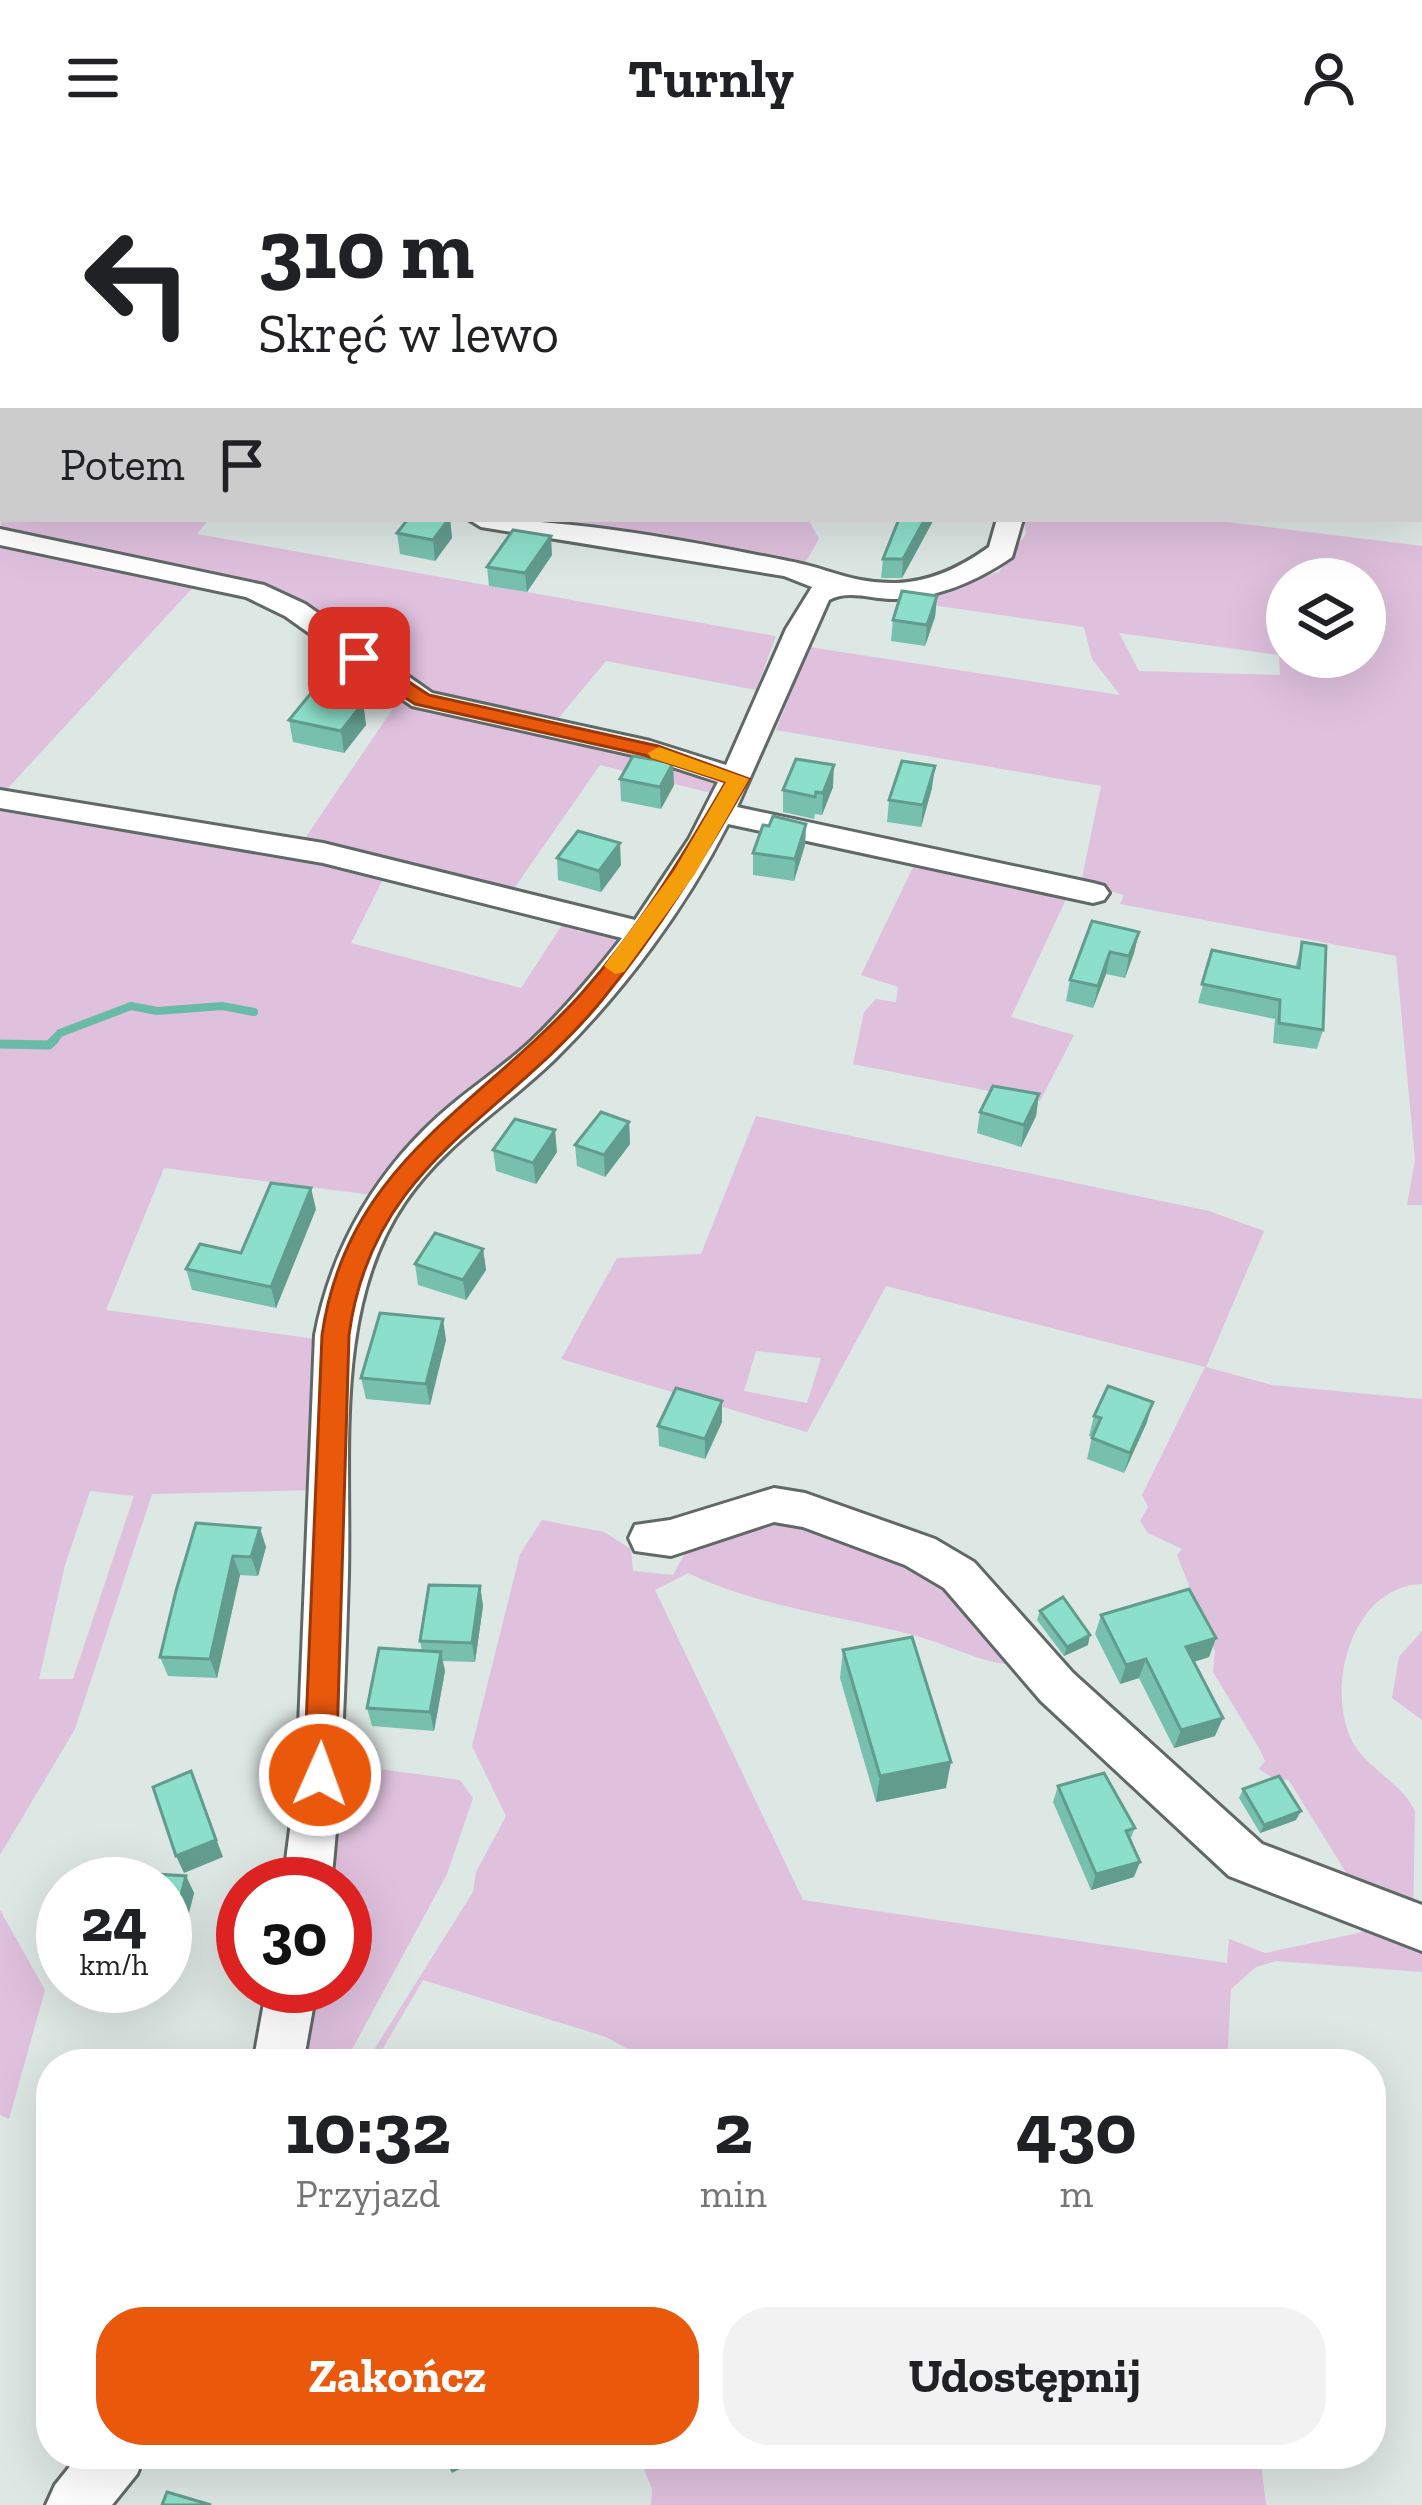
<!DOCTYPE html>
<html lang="pl">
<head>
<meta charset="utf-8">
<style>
	body { margin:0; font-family:"Zilla Slab",serif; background:#f2f2f2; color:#202124; height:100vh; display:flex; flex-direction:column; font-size:45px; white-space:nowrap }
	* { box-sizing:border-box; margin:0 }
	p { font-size:39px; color:#757577 }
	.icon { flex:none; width:66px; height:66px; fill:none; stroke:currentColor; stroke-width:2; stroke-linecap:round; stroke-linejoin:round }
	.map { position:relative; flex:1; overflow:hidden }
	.details { position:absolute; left:36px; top:1893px; width:1350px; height:420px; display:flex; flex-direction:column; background:#fff; border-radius:48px; box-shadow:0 12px 48px #0002 }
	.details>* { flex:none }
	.banner { position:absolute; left:0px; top:0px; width:1422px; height:366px; box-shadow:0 12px 48px #0002; background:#fff; color:#202124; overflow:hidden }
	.buttons { position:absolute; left:1266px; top:402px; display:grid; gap:24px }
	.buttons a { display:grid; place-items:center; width:120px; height:120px; border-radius:50%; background:#fff; box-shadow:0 12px 48px #0002; font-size:60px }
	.speed { position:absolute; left:36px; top:1701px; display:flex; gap:24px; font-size:60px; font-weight:700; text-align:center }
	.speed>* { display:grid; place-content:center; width:156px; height:156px; border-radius:50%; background:#fff; box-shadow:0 12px 48px #0002; line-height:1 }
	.speed small { font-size:30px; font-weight:400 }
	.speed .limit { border:18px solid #d22; background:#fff; color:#111 }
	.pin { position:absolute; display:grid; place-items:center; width:102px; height:102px; color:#fff; margin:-51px; border-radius:24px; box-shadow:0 6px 18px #0006 }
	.me { position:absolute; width:132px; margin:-66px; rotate:2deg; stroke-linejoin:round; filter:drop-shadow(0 0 9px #0008) }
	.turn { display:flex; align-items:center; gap:42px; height:252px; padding:0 60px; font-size:54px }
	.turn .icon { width:156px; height:156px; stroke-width:2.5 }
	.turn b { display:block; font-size:84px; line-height:102px }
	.then { display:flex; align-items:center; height:114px; padding:0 60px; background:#0003; gap:24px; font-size:45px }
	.eta { display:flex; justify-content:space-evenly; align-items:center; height:204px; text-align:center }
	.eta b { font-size:72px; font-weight:800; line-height:84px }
	.button { display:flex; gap:24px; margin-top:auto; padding:24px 60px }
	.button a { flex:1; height:138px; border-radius:48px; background:#ea580c; color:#fff; font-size:48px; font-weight:800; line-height:138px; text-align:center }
	.button a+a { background:#f2f2f2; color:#202124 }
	header { display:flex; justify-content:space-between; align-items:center; height:156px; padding:0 60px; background:#fff; font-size:54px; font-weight:800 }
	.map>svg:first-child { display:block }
	.green { fill:#dfc0dd; fill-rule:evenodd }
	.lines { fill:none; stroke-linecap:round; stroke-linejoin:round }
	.stream-far2 { stroke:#69bba7; stroke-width:6 }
	.stream-far1 { stroke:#69bba7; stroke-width:8 }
	.stream { stroke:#69bba7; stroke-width:9 }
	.minor-casing { stroke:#606966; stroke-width:6 }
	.minor { fill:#fff; fill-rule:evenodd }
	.wall { fill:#78c0ae }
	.shaded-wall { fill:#629c8d }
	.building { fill:#8cdfca; stroke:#629c8d; stroke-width:3 }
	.route { fill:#ea580c; stroke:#983908; stroke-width:3 }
	.slow { fill:#f59e0b }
</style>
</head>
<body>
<header><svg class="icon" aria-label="menu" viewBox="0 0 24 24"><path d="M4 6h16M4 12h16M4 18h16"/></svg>Turnly<svg class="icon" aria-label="person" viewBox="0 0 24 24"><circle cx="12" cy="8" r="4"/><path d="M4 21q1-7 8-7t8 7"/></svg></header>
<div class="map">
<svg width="1422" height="2349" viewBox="0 0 1422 2349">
	<rect width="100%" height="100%" fill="#dde7e4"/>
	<g class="green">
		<polygon points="0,0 939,0 3,3 3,84"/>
		<polygon points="1144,0 1422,0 1422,194 1419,3"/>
		<polygon points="3,353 3,363 209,363 197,378 776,480 756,534 606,505 552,570 429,542 286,443 0,375"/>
		<polygon points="525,363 808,363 819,383 802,412"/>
		<path d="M1024 363H1203L1422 390V1049H1407L1415 1004 1396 800 1120 748 1124 739 1081 727 1101 630 776 574 809 491 1120 539 1092 503 1084 471 890 443 999 416 1026 378ZM1287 423H1365V501H1287ZM1119 477 1279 499 1280 519 1139 515Z"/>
		<polygon points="0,387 198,426 7,633 0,632"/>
		<polygon points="400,542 454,560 628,596 718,630 715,638 600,609 513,734 304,684"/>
		<path d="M0 649 386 717 351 787 521 832 568 760 580 763 578 776 600 774 617 784 616 792 562 856 380 1040 164 1012 106 1154 322 1184 321 1334 152 1338 75 1573 0 1699ZM90 1335 134 1340 73 1523H39L65 1409Z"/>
		<polygon points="916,705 1068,739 1011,861 1074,879 1040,945 853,908 864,856 876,843 896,846 898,831 861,819"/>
		<path d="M756 960 1209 1055 1264 1075 1206 1211 1272 1229 1422 1243V1428C1352 1430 1325 1531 1352 1585 1367 1613 1401 1626 1415 1655L1413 1760 1357 1734 1288 1623 1279 1626 1259 1613 1265 1605 1259 1592 1213 1516 1215 1495 1177 1399 1182 1393 1148 1377 1140 1365 1148 1351 1142 1339 1205 1211 886 1130 807 1276 561 1203 617 1102 701 1098ZM756 1195 821 1202 807 1247 744 1235Z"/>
		<path d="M772 1358 923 1401 1028 1509C984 1511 955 1490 913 1479 838 1459 759 1451 688 1417L655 1434 803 1744 1227 1807 1229 1783 1265 1797 1386 1771 1422 1781V1816L1276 1805 1256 1811 1231 1833 1227 1908H655L606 1881 423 1824 374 1908H365L473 1736 476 1716 506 1660 472 1590 520 1398 542 1364 604 1376 631 1393 633 1415 673 1419 690 1388Z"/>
		<polygon points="1422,1475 1422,1564 1392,1542 1399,1501"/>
		<polygon points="338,1594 350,1609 460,1624 473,1642 447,1718 344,1908 297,1908 312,1830 345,1830 345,1728 331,1728"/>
		<polygon points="0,1754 45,1834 9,1963 0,1959"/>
		<polygon points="638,2298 1260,2298 1266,2349 651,2349 652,2333"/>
	</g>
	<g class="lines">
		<polyline class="stream-far2" points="165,3 171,0"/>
		<polyline class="stream-far1" points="52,886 60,877 131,850 157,855 222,850 254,856"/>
		<polyline class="stream" points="0,888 49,889 55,883"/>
		<g class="minor-casing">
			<g id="minor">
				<polygon points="0,279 3,280 3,296 0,295"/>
				<path d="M468 363C574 363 684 384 788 405 828 412 851 428 896 427 931 426 961 411 989 391L997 363H1023L1012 401C977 425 938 442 895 443 873 444 850 433 829 444L737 651 1093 727 1104 730 1109 737 1104 744 1093 747 728 668C685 753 624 835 556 902 505 952 446 986 405 1046 333 1151 351 1298 348 1419 345 1523 342 1625 331 1728H283L297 1619 315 1179C332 1089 379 1010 449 951 475 929 504 910 529 887 563 855 593 819 622 782L323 707 0 652V634L323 687 635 764 689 683 718 626 642 601 412 550 285 460 246 441 0 389V373L264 429 305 448 432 537 650 585 726 609 786 473 812 431 784 420 481 371Z"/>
				<polygon points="774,1332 805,1337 935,1383 974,1406 1073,1517 1262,1688 1422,1749 1422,1795 1229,1720 1041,1545 944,1432 905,1409 803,1371 774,1366 671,1400 635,1395 629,1382 635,1369 670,1364"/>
				<polygon points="267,1830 317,1830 303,1908 253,1908"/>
				<polygon points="80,2298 145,2298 137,2318 112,2349 46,2349 55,2329"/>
			</g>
		</g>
		<use href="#minor" class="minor"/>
	</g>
	<g class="wall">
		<polygon points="408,363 450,363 452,382 435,405 400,398 397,377"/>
		<polygon points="934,363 902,422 881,422 883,403"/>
		<polygon points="552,399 527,436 489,430 487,411"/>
		<polygon points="937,440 935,461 925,490 891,485 893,464"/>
		<polygon points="363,547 366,569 344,597 293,586 289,564"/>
		<polygon points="620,623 674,629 661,653 621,645"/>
		<polygon points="833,631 822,659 815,658 814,663 783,656 783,634"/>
		<polygon points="932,632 921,671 887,666 889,644"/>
		<polygon points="806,668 805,689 794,725 753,719 753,697"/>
		<polygon points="557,702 621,709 601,736 558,724"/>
		<polygon points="1139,776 1134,797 1125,822 1106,818 1093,852 1066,845 1070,824"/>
		<polygon points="1302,786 1323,874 1317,893 1273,887 1275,863 1198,847 1212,794 1295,812"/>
		<polygon points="1039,938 1036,960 1021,991 977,977 980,956"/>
		<polygon points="629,966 630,988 605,1021 577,1010 575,989"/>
		<polygon points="493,994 557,996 536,1028 496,1015"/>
		<polygon points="316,1053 276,1152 192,1134 186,1113 241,1097"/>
		<polygon points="483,1093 486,1114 466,1144 418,1129 415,1108"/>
		<polygon points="446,1184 430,1249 366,1243 361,1222"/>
		<polygon points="1094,1260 1147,1266 1124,1317 1087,1303 1092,1281 1089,1280"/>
		<polygon points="722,1266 705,1303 659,1290 658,1270"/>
		<polygon points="196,1367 266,1391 258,1420 240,1419 217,1522 168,1520 160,1501"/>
		<polygon points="480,1430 483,1450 475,1506 442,1505 445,1515 434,1575 372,1570 367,1552 422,1495 420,1485"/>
		<polygon points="1040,1455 1088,1489 1064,1500 1037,1464"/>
		<polygon points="1101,1459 1216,1482 1209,1501 1194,1506 1215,1580 1174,1592 1139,1522 1120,1528 1095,1478"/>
		<polygon points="843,1494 946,1632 876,1646 840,1522"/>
		<polygon points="1058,1630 1135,1672 1130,1684 1134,1721 1091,1734 1053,1646"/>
		<polygon points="1243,1633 1296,1664 1260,1677 1239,1642"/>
		<polygon points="186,1720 194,1737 176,1808 165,1807 165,1728"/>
	</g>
	<g class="shaded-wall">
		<polygon points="449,363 450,363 452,382 435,405 433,384"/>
		<polygon points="925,363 934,363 902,422 903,403"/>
		<polygon points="551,380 552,399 527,436 525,417"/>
		<polygon points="937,440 935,461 925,490 927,469"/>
		<polygon points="363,547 366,569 344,597 341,575"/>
		<polygon points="673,607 674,629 661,653 660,631"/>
		<polygon points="834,609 833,631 822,659 823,637"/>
		<polygon points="935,610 932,632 921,671 923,649"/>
		<polygon points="806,668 805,689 794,725 795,703"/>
		<polygon points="620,687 621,709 601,736 599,715"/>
		<polygon points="1139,776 1134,797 1125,822 1129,800"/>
		<polygon points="1110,796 1106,818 1093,852 1098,830"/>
		<polygon points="1039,938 1036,960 1021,991 1024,969"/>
		<polygon points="629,966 630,988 605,1021 604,999"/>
		<polygon points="555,974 557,996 536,1028 533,1007"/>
		<polygon points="311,1032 316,1053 276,1152 271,1131"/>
		<polygon points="483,1093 486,1114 466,1144 463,1124"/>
		<polygon points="443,1163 446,1184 430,1249 426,1228"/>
		<polygon points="722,1245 722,1266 705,1303 705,1283"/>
		<polygon points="1153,1246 1147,1266 1124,1317 1130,1297"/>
		<polygon points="260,1372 266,1391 258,1420 251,1401"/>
		<polygon points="233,1400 240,1419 217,1522 210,1503"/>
		<polygon points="480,1430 483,1450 475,1506 472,1487"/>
		<polygon points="1090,1479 1088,1489 1064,1500 1067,1491"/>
		<polygon points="1216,1482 1209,1501 1180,1510 1186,1491"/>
		<polygon points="441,1496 445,1515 434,1575 430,1556"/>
		<polygon points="1146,1503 1139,1522 1120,1528 1126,1509"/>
		<polygon points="1223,1562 1215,1580 1174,1592 1181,1574"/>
		<polygon points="951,1606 946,1632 876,1646 880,1620"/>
		<polygon points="191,1615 223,1701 184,1717 176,1700"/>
		<polygon points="1301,1655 1296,1664 1260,1677 1264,1669"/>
		<polygon points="1140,1706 1134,1721 1091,1734 1096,1718"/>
		<polygon points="186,1720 194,1737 176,1808 167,1792"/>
		<polygon points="469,2298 488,2298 452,2317 448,2309"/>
	</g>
	<g class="building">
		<polygon points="1015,0 1050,0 1049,3 1014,3"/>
		<polygon points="1103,0 1144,0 1143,3 1103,3"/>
		<polygon points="408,363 449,363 433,384 397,377"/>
		<polygon points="899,363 925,363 903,403 883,403"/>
		<polygon points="513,374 551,380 525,417 487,411"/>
		<polygon points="902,435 937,440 927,469 893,464"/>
		<polygon points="312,536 363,547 341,575 289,564"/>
		<polygon points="633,600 673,607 660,631 620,623"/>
		<polygon points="796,603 834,609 823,637 816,636 815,641 783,634"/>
		<polygon points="902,605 935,610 923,649 889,644"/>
		<polygon points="773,660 806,668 795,703 753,697 763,669 769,670"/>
		<polygon points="578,675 620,687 599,715 557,702"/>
		<polygon points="1092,765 1139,776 1129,800 1110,796 1098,830 1070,824"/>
		<polygon points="1302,786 1326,790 1323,874 1279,867 1280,844 1202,828 1212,794 1299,812"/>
		<polygon points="993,930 1039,938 1024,969 980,956"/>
		<polygon points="601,956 629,966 604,999 575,989"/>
		<polygon points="515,963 555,974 533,1007 493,994"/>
		<polygon points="271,1027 311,1032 271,1131 186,1113 200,1088 241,1097"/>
		<polygon points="435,1077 483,1093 463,1124 415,1108"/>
		<polygon points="380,1157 443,1163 426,1228 361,1222"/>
		<polygon points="1108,1230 1153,1246 1130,1297 1092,1282 1101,1262 1094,1260"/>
		<polygon points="676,1232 722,1245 705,1283 658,1270"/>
		<polygon points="196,1367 260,1372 251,1401 233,1400 210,1503 160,1501 176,1435"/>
		<polygon points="429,1429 480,1430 472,1487 420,1485"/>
		<polygon points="1189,1433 1216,1482 1186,1491 1223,1562 1181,1574 1146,1503 1126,1509 1101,1459"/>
		<polygon points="1063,1441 1090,1479 1067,1491 1040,1455"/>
		<polygon points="912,1481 951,1606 880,1620 843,1494"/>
		<polygon points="379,1492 441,1496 430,1556 367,1552"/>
		<polygon points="191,1615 216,1684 176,1700 153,1631"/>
		<polygon points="1104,1617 1135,1672 1126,1675 1140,1706 1096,1718 1058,1630"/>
		<polygon points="1279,1620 1301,1655 1264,1669 1243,1633"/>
		<polygon points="125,1716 186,1720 167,1792 165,1792 165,1728 121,1728"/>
		<polygon points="51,2053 51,2077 40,2072"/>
		<polygon points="444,2298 469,2298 448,2309"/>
		<polygon points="167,2336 211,2349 162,2349"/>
	</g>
	<path class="route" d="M352 498H366L429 539 658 590 749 623C705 700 659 775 602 844 504 964 372 1006 349 1179L336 1619 331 1630 320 1634 308 1630 304 1619 322 1179C347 1007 477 953 581 838 638 774 683 700 726 626L644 599 415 548 352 507Z"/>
	<polygon class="slow" points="659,591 749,623 695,718 624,816 615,818 604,810 674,715 726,626 651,602 648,597"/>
</svg>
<div class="buttons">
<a><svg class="icon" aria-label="layers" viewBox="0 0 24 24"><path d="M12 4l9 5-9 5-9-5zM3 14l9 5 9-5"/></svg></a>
</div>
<div class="speed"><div>24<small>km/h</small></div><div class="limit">30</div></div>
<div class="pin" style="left:359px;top:502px;background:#d93025"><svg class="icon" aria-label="arrive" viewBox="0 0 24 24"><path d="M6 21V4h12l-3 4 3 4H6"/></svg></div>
<svg class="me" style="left:320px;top:1619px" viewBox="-20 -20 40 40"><circle r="17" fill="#ea580c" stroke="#fff" stroke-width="3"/><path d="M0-11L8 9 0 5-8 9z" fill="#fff"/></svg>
<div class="banner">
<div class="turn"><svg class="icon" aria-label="left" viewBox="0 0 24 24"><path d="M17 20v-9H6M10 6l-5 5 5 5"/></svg><div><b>310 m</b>Skręć w lewo</div></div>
<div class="then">Potem<svg class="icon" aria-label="arrive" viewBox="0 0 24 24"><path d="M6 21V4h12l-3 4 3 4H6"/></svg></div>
</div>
<section class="details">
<div class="eta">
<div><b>10:32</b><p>Przyjazd</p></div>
<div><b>2</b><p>min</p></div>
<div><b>430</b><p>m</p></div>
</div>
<div class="button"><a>Zakończ</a><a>Udostępnij</a></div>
</section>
</div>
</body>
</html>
